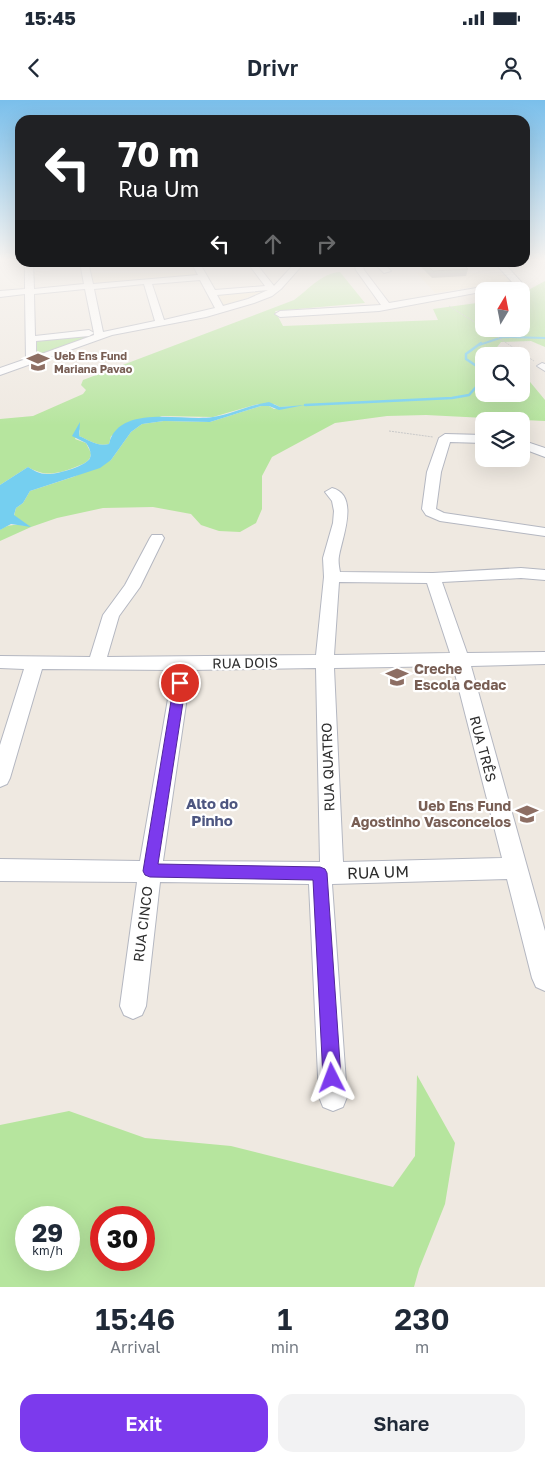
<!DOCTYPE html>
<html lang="en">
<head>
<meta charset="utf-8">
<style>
	body { margin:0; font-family:"Golos Text",sans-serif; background:#f2f2f3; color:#1f2937; height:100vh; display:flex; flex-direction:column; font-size:19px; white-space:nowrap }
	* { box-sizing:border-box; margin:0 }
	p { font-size:16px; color:#747a83 }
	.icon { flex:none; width:28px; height:28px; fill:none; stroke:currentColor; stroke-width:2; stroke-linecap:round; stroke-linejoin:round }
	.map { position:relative; height:1187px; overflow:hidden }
	.sheet { display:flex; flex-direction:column; background:#fff; flex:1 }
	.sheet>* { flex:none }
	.hud { position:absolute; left:15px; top:15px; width:515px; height:152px; border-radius:15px; box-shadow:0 5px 20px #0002; background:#202124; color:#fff; overflow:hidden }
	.needle { width:32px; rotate:10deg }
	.tools { position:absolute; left:475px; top:182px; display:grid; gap:10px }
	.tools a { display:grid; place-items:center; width:55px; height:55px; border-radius:10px; background:#fff; box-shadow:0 5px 20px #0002; font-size:25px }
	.speed { position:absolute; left:15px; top:1106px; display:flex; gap:10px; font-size:25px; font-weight:700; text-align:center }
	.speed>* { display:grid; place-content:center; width:65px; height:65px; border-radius:50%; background:#fff; box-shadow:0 5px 20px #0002; line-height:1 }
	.speed small { font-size:12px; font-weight:400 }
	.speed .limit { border:8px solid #d22; background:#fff; color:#111 }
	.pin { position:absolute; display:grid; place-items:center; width:42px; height:42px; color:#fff; margin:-21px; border:2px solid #fff; border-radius:50%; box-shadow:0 1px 5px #0007 }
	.me { position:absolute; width:55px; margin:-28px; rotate:357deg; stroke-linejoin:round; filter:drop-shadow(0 0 4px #0008) }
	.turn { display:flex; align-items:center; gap:18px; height:105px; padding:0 20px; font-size:22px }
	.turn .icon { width:65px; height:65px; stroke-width:2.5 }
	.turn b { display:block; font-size:35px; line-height:42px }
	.lanes { display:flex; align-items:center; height:48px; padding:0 20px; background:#0003; justify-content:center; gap:25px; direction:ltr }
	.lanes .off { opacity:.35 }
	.eta { display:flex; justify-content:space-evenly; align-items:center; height:85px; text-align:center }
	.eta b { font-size:30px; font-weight:600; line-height:35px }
	.action { display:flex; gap:10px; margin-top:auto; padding:10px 20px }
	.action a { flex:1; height:58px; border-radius:15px; background:#7c3aed; color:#fff; font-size:20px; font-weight:600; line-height:58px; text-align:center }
	.action a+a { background:#f2f2f3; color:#1f2937 }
	.status { display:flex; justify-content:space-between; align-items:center; height:35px; padding:0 25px; background:#fff; direction:ltr }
	.status svg { height:14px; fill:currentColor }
	header { display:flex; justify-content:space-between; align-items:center; height:65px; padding:0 20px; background:#fff; font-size:22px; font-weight:600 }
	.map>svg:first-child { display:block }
	.education { fill:#f0e6d1 }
	.green { fill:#b6e59e; fill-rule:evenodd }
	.water { fill:#75cff0 }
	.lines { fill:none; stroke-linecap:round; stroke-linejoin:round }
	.stream-far1 { stroke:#75cff0; stroke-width:2 }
	.stream { stroke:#75cff0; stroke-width:2.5 }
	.minor-casing { stroke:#b4b7c1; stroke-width:2 }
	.path { stroke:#c9c9c9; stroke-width:1; stroke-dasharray:2 1; stroke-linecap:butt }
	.minor { fill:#fff; fill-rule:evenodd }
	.wall { fill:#afaba4 }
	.building { fill:#cbc7bf; stroke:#8e8b86 }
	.route { fill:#7c3aed; stroke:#51269a }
	.labels { text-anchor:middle; stroke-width:4.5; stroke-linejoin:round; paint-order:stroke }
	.far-education-label { font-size:11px; font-weight:bold; fill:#785e54; stroke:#fff; text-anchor:start }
	.street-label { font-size:14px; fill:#2e2e2e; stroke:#fff }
	.education-label { font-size:14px; font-weight:bold; fill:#785e54; stroke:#fff; text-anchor:start }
	.neighbourhood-label { font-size:15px; font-weight:bold; fill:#4d5680; stroke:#fff }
	.near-street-label { font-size:16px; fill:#2e2e2e; stroke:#fff }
</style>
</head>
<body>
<div class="status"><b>15:45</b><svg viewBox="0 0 49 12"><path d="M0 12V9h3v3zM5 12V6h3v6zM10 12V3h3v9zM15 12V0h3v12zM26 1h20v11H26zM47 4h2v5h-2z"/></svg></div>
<header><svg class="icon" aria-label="back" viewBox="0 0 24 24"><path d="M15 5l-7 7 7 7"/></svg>Drivr<svg class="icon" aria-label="person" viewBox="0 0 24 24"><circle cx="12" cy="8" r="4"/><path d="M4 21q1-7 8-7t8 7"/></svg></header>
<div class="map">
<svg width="545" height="1187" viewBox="0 0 545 1187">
	<rect width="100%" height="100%" fill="#efe9e1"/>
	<g class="education">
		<polygon points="87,163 191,163 199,176 92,185"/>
		<polygon points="495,167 511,181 435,193 415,171"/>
		<polygon points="269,189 223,207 217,194"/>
	</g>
	<g class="green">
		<path d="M340 172 365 203 275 211 283 226 438 220 433 209 484 202V229H521V194L545 181V247L531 241 501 242 494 251 502 256H484V294H521V271L545 300V321L426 315 387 316 335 323 272 357 262 376V409L256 423 240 432 219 431 201 425 191 414 153 407 103 408 57 418 31 427 0 441V430C9 423 18 425 29 426L14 416 16 408 23 403 30 391 73 377 111 360 131 332 142 324 164 321 210 322 261 306H269L274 309 299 306 280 307 274 304H258L213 317 162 316 111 336 109 344C97 347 89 340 79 336L80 329 75 339 86 343 91 353 90 358C86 364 80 365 73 368 56 374 45 377 28 367L0 385V319L33 316 83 294 86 290 81 285 83 280 294 200C309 189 322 173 340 172Z"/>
		<polygon points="95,234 95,236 36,256 34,240"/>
		<path d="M417 975 455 1043 445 1104 419 1169 414 1187H0V1025L69 1011 145 1038 231 1046 393 1087 415 1056ZM26 1118H69V1160H26ZM101 1118H144V1160H101Z"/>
	</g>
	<path class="water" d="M269 302 280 307 305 305 279 310 269 306H261L210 322 164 321 142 324 131 332 111 360 100 368 30 391 23 403 16 408 14 415 31 427 11 424 0 430V385L28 367C35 371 39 374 47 374 55 375 87 366 90 358 92 353 89 347 86 343L72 336 80 322 79 336C89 340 97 347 109 344 119 303 183 322 213 317 232 314 249 305 269 302Z"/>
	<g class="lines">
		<polyline class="stream-far1" points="479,245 503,237 545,238"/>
		<g class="stream">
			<polyline points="481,243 466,254 466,259 484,271"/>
			<polyline points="305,305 452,298 469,295 484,278"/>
		</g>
		<g class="minor-casing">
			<g id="minor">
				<path d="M25 162H33L34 189 84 184 80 162H88L93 184 198 175 191 162H199L215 190 265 186 247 162H279L258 166 274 186 296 162H305L281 189 272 196 254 203 206 217 112 235 0 275V268L26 259 25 194 0 197V191L25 189ZM200 180 215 208 164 220 152 184ZM144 184 155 221 103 232 94 189ZM85 189 94 233 89 230 35 236 34 194ZM268 190 248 199 223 206 217 195ZM94 233V235L36 256V241L89 236Z"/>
				<polygon points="358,162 367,162 363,166 364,170 389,203 512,182 494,162 503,162 522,183 518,185 379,211 280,217 275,214 280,211 381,205 356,170 355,166"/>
				<polygon points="373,162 382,162 391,171 384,173"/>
				<polygon points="542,263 545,264 545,271 537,266"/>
				<polygon points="445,334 484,335 484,343 450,342 441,372 436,409 444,413 545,428 545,436 440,421 426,415 422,409 427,372 439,338"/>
				<polygon points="521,340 545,348 545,357 521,348"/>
				<path d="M332 388C360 395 342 438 339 456 338 461 339 467 340 472L433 473 521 468 545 470V480L521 478 442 482 467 553 545 552V564L471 566 545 831V891L536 887 532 878 507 779 332 784 347 997 343 1007 333 1011 323 1007 319 997 309 784 160 782 146 906 142 915 133 919 124 915 120 906 137 782 0 781V759L140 761 173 570 42 569 10 678 7 684 0 687V645L24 569 0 568V556L90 557 103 515 125 485 150 438 152 435H162L164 438 140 487 119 516 107 557 316 555 324 477 323 458 333 423 334 411 332 401 325 392ZM339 482 427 483 450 553 334 555ZM453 566 502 758 343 762 334 568ZM316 568 320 762 163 761 191 570Z"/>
			</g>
		</g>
		<g class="path">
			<polyline points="449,206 484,228"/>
			<polyline points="485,229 534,261"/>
			<polyline points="389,331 433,337"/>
		</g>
		<use href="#minor" class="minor"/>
	</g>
	<polygon class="wall" points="416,162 452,162 468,169 466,176 432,178"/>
	<polygon class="building" points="424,162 452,162 453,163 460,162 468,169 433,171"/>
	<linearGradient id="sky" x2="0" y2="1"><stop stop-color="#7abfeb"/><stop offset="0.49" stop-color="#f8f5f2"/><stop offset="1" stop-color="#f8f5f2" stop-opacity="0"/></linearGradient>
	<rect width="545" height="325" fill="url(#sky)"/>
	<polygon class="route" points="180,579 186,583 158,764 320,767 325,769 327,773 341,978 338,984 332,987 326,984 323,978 313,780 150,777 145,775 143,771 174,583"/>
	<defs>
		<g id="school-bare" transform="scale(1.725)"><path d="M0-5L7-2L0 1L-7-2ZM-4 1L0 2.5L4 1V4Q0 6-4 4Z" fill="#8d6e63" stroke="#fff" stroke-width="2.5" paint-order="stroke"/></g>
	</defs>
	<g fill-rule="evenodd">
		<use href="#school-bare" x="38" y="262"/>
		<use href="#school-bare" x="397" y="577"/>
		<use href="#school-bare" x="527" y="714"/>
	</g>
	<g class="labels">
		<g class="far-education-label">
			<text x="54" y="260">Ueb Ens Fund<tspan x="54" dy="13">Mariana Pavao</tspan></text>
		</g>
		<g class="street-label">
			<text transform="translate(245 563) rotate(-1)" y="5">RUA DOIS</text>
			<text transform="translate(483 649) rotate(75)" y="5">RUA TRÊS</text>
			<text transform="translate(328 667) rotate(-92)" y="5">RUA QUATRO</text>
			<text transform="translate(143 824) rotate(-83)" y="5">RUA CINCO</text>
		</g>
		<g class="education-label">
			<text x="414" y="574">Creche<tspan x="414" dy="16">Escola Cedac</tspan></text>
			<text x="511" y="711" text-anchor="end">Ueb Ens Fund<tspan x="511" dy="16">Agostinho Vasconcelos</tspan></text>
		</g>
		<g class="neighbourhood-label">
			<text x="212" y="709">Alto do<tspan x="212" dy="17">Pinho</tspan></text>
		</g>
		<g class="near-street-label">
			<text transform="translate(378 772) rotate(-2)" y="6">RUA UM</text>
		</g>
	</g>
</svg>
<div class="tools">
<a><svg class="needle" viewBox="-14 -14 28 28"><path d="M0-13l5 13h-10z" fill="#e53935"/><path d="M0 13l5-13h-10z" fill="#747a83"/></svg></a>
<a><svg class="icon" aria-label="search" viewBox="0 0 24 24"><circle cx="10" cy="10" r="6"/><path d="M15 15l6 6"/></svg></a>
<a><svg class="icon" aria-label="layers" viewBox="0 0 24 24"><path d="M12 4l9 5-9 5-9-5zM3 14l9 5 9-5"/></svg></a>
</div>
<div class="speed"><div>29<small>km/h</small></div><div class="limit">30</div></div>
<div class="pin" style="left:180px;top:583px;background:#d93025"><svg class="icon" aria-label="arrive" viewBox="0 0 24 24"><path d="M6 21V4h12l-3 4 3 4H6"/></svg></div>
<svg class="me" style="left:332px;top:978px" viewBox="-20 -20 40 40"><path d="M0-17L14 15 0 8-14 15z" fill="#7c3aed" stroke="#fff" stroke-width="4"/></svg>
<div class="hud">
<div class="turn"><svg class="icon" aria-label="left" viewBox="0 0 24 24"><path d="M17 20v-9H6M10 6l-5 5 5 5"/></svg><div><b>70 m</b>Rua Um</div></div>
<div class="lanes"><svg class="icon" aria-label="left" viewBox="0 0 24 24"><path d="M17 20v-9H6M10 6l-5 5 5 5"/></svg><svg class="icon off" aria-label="ahead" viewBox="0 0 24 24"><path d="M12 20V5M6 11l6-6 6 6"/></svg><svg class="icon off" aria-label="right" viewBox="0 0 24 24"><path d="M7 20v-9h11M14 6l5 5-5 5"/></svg></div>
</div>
</div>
<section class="sheet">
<div class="eta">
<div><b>15:46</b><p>Arrival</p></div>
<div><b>1</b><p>min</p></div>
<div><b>230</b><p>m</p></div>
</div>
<div class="action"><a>Exit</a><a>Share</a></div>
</section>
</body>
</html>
